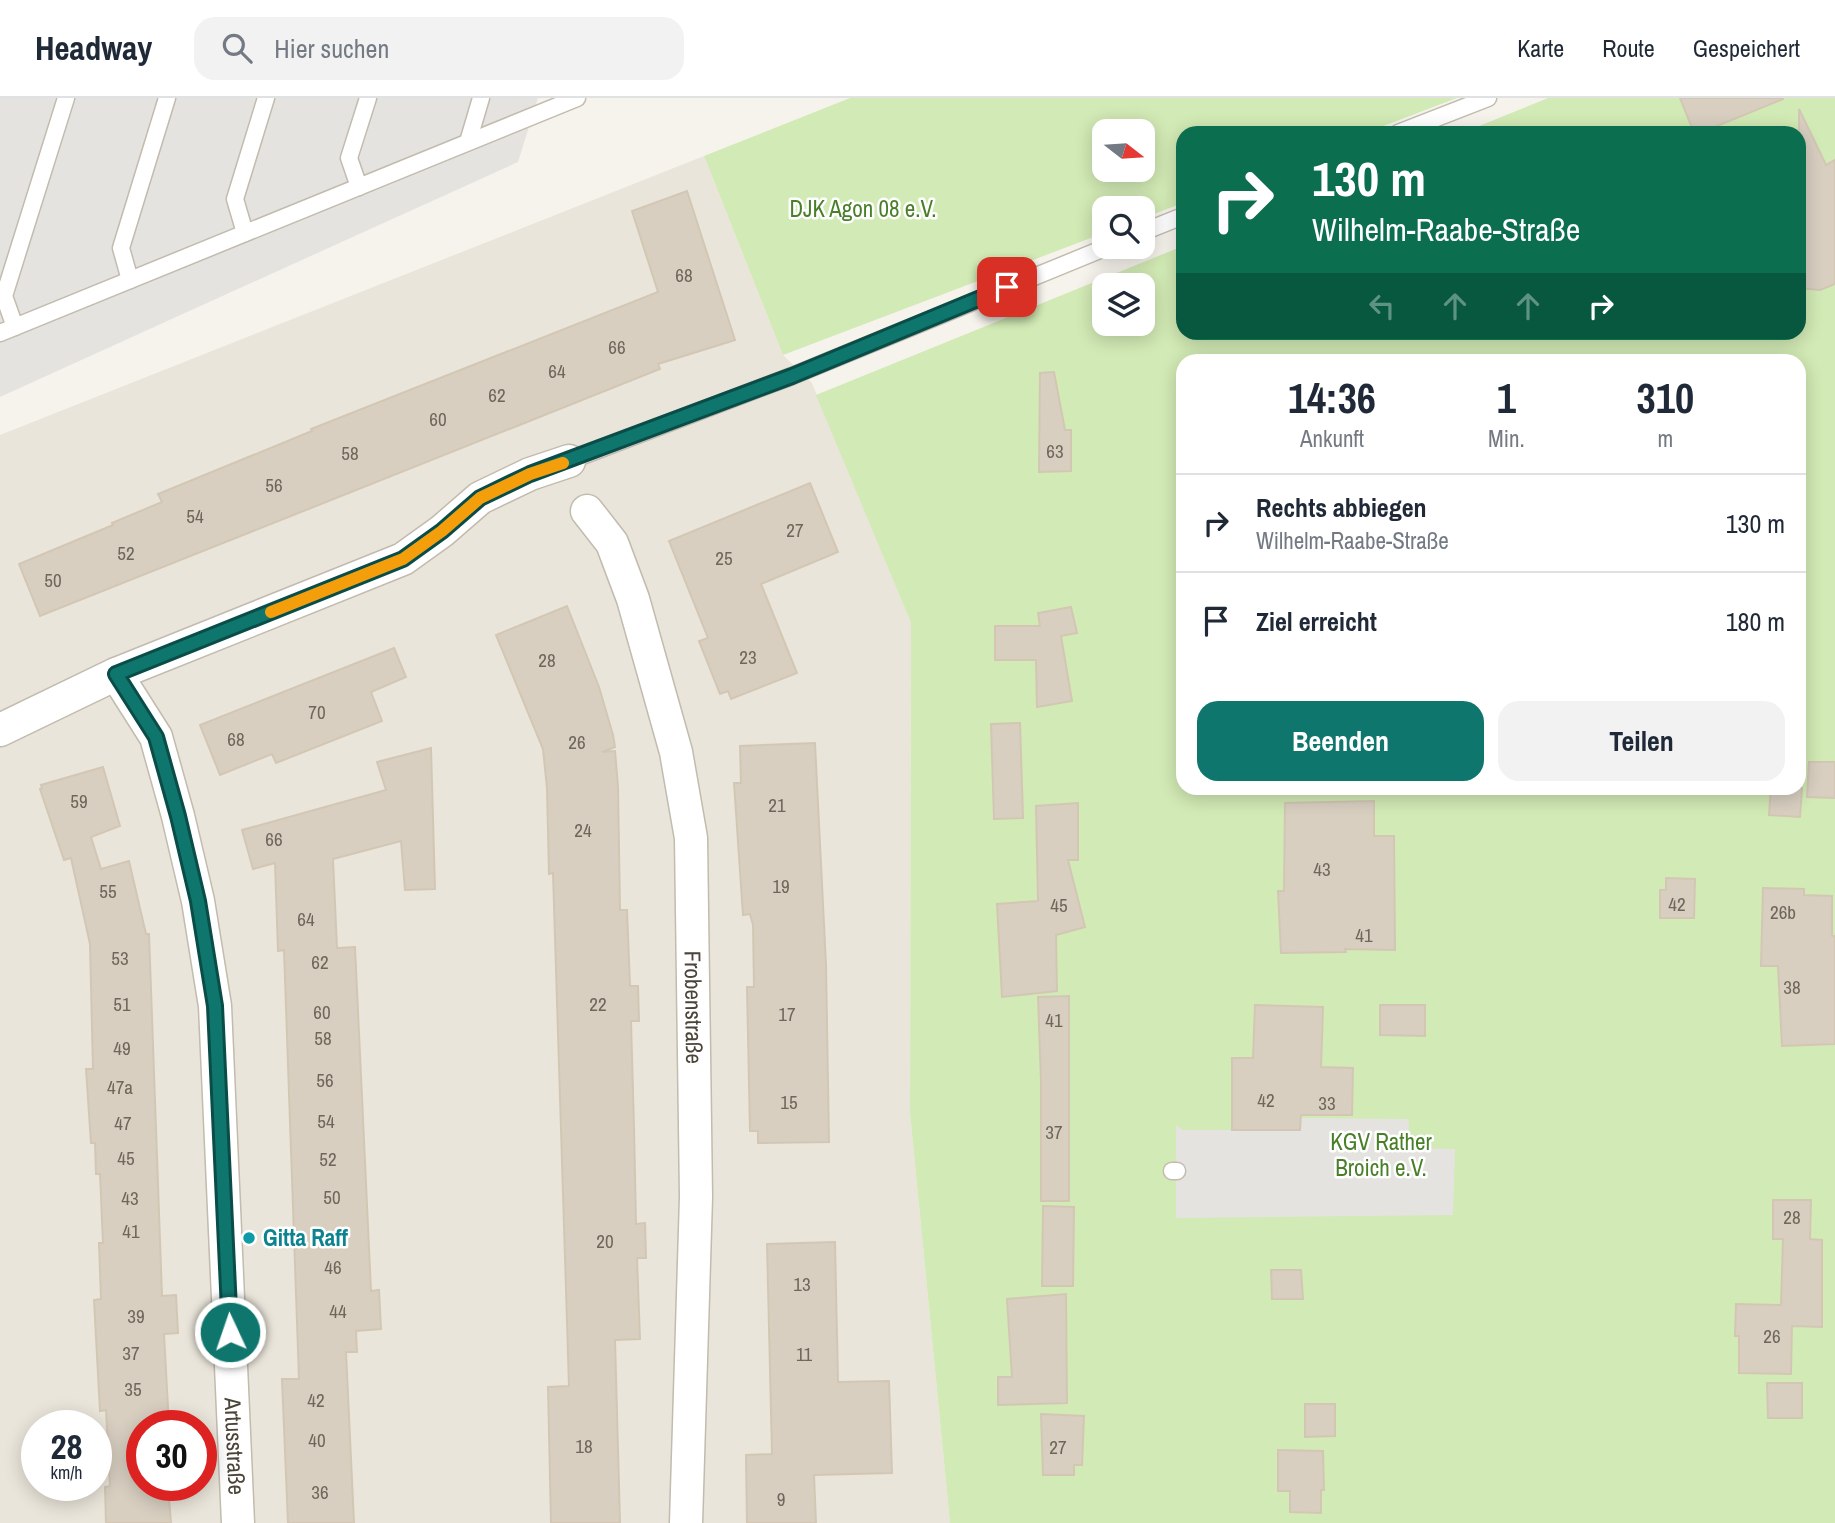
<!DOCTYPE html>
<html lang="de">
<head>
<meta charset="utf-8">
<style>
	body { margin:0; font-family:"Archivo Narrow",sans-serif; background:#f2f2f3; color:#1f2937; height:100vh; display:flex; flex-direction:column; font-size:26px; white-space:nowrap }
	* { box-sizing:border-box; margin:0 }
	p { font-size:23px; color:#747a83 }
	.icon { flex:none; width:38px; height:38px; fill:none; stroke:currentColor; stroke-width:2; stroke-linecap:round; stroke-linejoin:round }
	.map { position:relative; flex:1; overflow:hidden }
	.sheet { position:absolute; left:1176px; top:256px; width:630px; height:441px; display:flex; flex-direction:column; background:#fff; border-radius:21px; box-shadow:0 4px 18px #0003 }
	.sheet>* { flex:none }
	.top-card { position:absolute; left:1176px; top:28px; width:630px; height:214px; border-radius:21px; box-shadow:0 4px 18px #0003; background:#0b6e4f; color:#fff; overflow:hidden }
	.needle { width:46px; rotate:107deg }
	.fabs { position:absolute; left:1092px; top:21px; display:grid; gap:14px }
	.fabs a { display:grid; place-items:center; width:63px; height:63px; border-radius:14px; background:#fff; box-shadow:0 4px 18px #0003; font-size:35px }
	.speed { position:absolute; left:21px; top:1312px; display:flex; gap:14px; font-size:35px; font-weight:700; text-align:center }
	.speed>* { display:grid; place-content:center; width:91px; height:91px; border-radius:50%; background:#fff; box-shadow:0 4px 18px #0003; line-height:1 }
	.speed small { font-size:18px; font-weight:400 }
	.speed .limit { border:10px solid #d22; background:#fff; color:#111 }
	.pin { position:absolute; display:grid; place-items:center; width:60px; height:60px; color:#fff; margin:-30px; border-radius:14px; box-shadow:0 4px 10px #0006 }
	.me { position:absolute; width:77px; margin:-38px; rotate:357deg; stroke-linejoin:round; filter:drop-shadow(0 0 5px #0008) }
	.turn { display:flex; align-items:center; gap:24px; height:147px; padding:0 21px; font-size:32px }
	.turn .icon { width:91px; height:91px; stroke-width:2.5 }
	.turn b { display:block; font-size:49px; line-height:60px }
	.lanes { display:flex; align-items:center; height:66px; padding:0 21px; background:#0003; justify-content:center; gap:35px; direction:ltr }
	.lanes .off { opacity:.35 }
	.eta { display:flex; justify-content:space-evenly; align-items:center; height:119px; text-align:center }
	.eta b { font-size:42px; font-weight:700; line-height:49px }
	.button { display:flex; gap:14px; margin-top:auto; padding:14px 21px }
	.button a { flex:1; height:80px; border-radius:21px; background:#0f766e; color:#fff; font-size:28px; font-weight:700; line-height:80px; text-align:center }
	.button a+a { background:#f2f2f3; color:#1f2937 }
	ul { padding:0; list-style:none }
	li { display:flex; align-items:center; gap:21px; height:98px; padding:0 21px; border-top:2px solid #e0e1e3 }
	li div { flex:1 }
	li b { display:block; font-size:26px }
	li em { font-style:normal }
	header { display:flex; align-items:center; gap:42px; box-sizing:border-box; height:98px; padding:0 35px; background:#fff; border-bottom:2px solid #e0e1e3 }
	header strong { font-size:33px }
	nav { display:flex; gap:38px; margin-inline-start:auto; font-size:24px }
	.search { width:490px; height:63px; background:#f2f2f3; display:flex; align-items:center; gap:18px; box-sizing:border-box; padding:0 24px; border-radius:21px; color:#747a83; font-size:26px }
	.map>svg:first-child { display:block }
	.residential { fill:#eae5da; fill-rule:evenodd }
	.green { fill:#d2eab5; fill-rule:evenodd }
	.parking { fill:#e5e3e0 }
	.building { fill:#d8cfc1; stroke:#d3c7b4; stroke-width:2 }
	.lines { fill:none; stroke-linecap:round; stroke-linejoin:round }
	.lane-casing { stroke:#c2bbae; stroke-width:19 }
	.street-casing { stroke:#c2bbae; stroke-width:35 }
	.lane { stroke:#fff; stroke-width:16 }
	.street { stroke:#fff; stroke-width:32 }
	.route-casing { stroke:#0a4d48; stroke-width:18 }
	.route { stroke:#0f766e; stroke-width:12 }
	.slow { stroke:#f59e0b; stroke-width:12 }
	.culture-dot { fill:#0f9aa8; stroke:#fff; stroke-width:2.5 }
	.labels { text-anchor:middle; stroke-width:5; stroke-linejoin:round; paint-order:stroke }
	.number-label { font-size:19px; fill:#6e675b }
	.park-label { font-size:23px; fill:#4a7f2a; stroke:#fff }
	.street-label { font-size:23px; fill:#4b4439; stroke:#fff }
	.culture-label { font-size:23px; font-weight:bold; fill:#0d838f; stroke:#fff; text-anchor:start }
</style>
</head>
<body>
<header>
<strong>Headway</strong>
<div class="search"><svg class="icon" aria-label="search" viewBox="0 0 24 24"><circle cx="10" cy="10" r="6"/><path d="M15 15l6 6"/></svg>Hier suchen</div>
<nav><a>Karte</a><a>Route</a><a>Gespeichert</a></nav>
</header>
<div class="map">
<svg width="1835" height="1425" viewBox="0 0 1835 1425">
	<rect width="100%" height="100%" fill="#f6f3ec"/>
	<path class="residential" d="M704 58 783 257 812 285 911 525 910 1015 950 1425H0V337ZM37 1328H96V1388H37ZM142 1328H201V1388H142Z"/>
	<g class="green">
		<path d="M850 0H1457L1365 35H1183V105L1143 120V110H1104V135L783 257 704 58ZM1143 33V72H1104V33Z"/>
		<path d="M1548 0H1835V1425H950L910 1015 911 525 816 297 1183 148V234H1799V35H1462ZM1104 187H1143V226H1104ZM1183 262H1799V690H1183Z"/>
	</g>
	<g class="parking">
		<polygon points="0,0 538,0 518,64 0,299"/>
		<polygon points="1301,1020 1409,1021 1408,1050 1455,1051 1453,1117 1176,1120 1176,1027 1183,1032 1300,1032"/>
	</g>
	<g class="building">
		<polygon points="1680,0 1783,0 1783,1 1700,35 1694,35"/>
		<polygon points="1799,11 1826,67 1835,62 1835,186 1820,192 1799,190"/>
		<polygon points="687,93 735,242 658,266 660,271 40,518 19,466 113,427 112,425 162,404 158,396 312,333 311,331 658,194 632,113"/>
		<polygon points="1054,274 1065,332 1071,332 1071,373 1039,374 1040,275"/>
		<polygon points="810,385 838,454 761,486 797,575 731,601 728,593 720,596 699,543 708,540 669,443"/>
		<polygon points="567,508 599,589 613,637 615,649 602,654 615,653 618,689 620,812 627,812 630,888 638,888 639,923 631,923 634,1030 636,1126 645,1125 646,1160 637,1160 640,1241 615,1242 620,1425 551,1425 548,1289 569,1288 553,775 549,776 547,690 543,651 496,537"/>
		<polygon points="1071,509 1077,535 1061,538 1072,603 1037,609 1036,562 995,562 995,528 1040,528 1038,515"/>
		<polygon points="394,550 406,579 371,594 382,623 276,665 272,656 220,677 200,627"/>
		<polygon points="1020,625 1023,720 994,721 991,626"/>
		<polygon points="815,645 826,867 829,1044 758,1045 758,1033 750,1033 747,889 754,889 753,827 750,816 743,817 734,685 741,685 740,648"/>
		<polygon points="431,650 435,791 405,792 401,743 333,761 337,850 355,849 371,1193 379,1192 381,1231 356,1233 357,1254 346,1254 354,1425 288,1425 282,1281 299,1281 284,852 278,853 275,765 253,771 242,732 386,692 377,664"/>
		<polygon points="1809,664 1835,664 1835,700 1807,699"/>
		<polygon points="103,669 120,728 91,739 101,771 129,763 146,836 149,836 162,1198 176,1197 178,1235 164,1236 169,1328 142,1328 142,1388 168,1388 171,1425 106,1425 105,1389 110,1388 106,1312 100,1313 94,1202 101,1201 99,1145 103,1145 100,1076 96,1076 95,1045 91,1045 86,971 93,971 90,846 71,760 64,762 40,691 42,690 41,687"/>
		<polygon points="1771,690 1802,690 1800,719 1769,717"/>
		<polygon points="1374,703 1374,738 1394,738 1395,852 1345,851 1346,854 1281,855 1278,793 1284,793 1285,705"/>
		<polygon points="1078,705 1078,762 1068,762 1085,829 1056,837 1057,893 1002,899 997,806 1038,803 1036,708"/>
		<polygon points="1666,780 1695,781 1694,820 1660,820 1660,792 1666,792"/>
		<polygon points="1763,790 1804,791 1804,797 1832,798 1832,838 1835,838 1835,946 1782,948 1778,868 1761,868"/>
		<polygon points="1069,898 1069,1103 1041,1103 1041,982 1038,899"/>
		<polygon points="1255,907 1323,909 1321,969 1353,970 1352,1017 1301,1017 1300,1032 1232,1032 1232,960 1253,960"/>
		<polygon points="1380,907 1425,907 1425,938 1380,937"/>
		<polygon points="1773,1102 1811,1102 1810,1141 1822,1142 1822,1229 1792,1228 1791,1276 1739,1275 1739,1238 1735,1238 1736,1206 1781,1207 1783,1141 1773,1141"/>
		<polygon points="1043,1108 1074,1109 1073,1188 1042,1188"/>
		<polygon points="835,1144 838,1284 889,1283 892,1375 814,1377 816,1425 747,1425 746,1357 772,1356 767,1146"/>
		<polygon points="1271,1172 1301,1172 1303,1201 1272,1201"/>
		<polygon points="1066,1196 1067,1305 998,1307 998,1279 1012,1279 1007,1201"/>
		<polygon points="1767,1285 1802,1285 1802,1320 1768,1320"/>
		<polygon points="1305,1306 1335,1306 1335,1338 1305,1339"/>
		<polygon points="1041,1316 1084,1318 1082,1367 1074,1367 1074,1377 1043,1377"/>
		<polygon points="1278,1352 1323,1353 1324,1392 1321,1392 1321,1415 1290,1414 1290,1393 1278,1393"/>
	</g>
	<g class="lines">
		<g class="lane-casing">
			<g id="lane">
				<polyline points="1398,35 1488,0"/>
				<polyline points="468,44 481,0"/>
				<polyline points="359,89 349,60 368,0"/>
				<polyline points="1143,134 1183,118"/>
				<polyline points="245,135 235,101 266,0"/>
				<polyline points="130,182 121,150 167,0"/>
				<polyline points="15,229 4,198 66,0"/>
				<polyline points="0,235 577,0"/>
				<polyline points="569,363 792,278 1107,149"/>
				<polyline points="1172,1073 1177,1073"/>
			</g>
		</g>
		<g class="street-casing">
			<g id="street">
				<path id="s1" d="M587 413 612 445 633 501 676 654 691 740 696 1099 686 1425"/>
				<path id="s2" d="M116 576 156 639 178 718 198 803 215 908 238 1425"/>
				<polyline points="0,632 116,576 403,461 442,433 480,400 530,376 569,363"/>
			</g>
		</g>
		<use href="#lane" class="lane"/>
		<use href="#street" class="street"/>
	</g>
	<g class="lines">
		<g class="route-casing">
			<polyline id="route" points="230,1234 215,908 198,803 178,718 156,639 116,576 403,461 442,433 480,400 530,376 792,278 1007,189"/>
		</g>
		<use href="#route" class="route"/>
		<polyline class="slow" points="271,514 403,461 442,433 480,400 530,376 563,365"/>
	</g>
	<circle class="culture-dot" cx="249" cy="1140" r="7"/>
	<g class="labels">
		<g class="number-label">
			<text x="684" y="184">68</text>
			<text x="617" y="256">66</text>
			<text x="557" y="280">64</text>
			<text x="497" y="304">62</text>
			<text x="438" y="328">60</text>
			<text x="1055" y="360">63</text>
			<text x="350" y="362">58</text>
			<text x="274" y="394">56</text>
			<text x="195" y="425">54</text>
			<text x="795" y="439">27</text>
			<text x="126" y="462">52</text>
			<text x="724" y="467">25</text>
			<text x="53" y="489">50</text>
			<text x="748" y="566">23</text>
			<text x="547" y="569">28</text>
			<text x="317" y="621">70</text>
			<text x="236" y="648">68</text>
			<text x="577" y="651">26</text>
			<text x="79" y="710">59</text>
			<text x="777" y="714">21</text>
			<text x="583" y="739">24</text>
			<text x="274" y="748">66</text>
			<text x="1322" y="778">43</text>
			<text x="781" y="795">19</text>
			<text x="108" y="800">55</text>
			<text x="1677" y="813">42</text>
			<text x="1059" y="814">45</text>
			<text x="1783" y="821">26b</text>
			<text x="306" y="828">64</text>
			<text x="1364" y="844">41</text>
			<text x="120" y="867">53</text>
			<text x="320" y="871">62</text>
			<text x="1792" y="896">38</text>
			<text x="122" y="913">51</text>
			<text x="598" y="913">22</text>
			<text x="322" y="921">60</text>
			<text x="787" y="923">17</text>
			<text x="1054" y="929">41</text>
			<text x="323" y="947">58</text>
			<text x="122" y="957">49</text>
			<text x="325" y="989">56</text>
			<text x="120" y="996">47a</text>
			<text x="1266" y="1009">42</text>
			<text x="789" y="1011">15</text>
			<text x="1327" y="1012">33</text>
			<text x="326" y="1030">54</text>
			<text x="123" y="1032">47</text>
			<text x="1054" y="1041">37</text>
			<text x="126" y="1067">45</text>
			<text x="328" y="1068">52</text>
			<text x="332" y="1106">50</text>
			<text x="130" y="1107">43</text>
			<text x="1792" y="1126">28</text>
			<text x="131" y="1140">41</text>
			<text x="605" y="1150">20</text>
			<text x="333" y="1176">46</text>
			<text x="802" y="1193">13</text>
			<text x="338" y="1220">44</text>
			<text x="136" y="1225">39</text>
			<text x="1772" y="1245">26</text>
			<text x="131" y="1262">37</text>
			<text x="804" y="1263">11</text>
			<text x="133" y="1298">35</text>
			<text x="316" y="1309">42</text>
			<text x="317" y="1349">40</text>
			<text x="584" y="1355">18</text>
			<text x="1058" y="1356">27</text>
			<text x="320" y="1401">36</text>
			<text x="781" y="1408">9</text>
		</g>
		<g class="park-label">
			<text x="863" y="119">DJK Agon 08 e.V.</text>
			<text x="1381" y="1052">KGV Rather<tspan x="1381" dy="26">Broich e.V.</tspan></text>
		</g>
		<g class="street-label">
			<text dy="8" stroke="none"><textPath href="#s1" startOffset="516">Frobenstraße</textPath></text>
			<text dy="8" stroke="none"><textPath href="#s2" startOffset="791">Artusstraße</textPath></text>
		</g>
		<g class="culture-label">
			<text x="263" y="1148">Gitta Raff</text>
		</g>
	</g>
</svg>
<div class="fabs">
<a><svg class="needle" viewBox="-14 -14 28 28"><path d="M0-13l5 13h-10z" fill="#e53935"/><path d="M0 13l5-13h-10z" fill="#747a83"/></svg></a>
<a><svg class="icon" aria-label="search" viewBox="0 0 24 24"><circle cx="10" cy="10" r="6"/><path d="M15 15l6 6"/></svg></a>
<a><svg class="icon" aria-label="layers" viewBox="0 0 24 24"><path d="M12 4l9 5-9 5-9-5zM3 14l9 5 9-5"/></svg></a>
</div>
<div class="speed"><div>28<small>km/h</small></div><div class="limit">30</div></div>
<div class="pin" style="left:1007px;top:189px;background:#d93025"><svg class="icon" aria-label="arrive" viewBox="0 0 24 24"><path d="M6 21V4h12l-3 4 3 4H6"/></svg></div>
<svg class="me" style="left:230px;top:1234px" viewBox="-20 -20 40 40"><circle r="17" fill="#0f766e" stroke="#fff" stroke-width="3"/><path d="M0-11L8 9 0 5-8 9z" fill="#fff"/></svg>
<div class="top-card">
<div class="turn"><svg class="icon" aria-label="right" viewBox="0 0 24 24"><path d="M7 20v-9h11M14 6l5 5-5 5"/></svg><div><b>130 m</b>Wilhelm-Raabe-Straße</div></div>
<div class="lanes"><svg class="icon off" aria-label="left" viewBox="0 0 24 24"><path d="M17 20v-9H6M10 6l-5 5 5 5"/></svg><svg class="icon off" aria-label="ahead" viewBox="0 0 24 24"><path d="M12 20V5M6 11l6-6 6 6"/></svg><svg class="icon off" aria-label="ahead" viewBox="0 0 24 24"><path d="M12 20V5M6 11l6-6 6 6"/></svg><svg class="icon" aria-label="right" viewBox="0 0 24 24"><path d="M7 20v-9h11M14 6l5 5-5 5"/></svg></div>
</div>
<section class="sheet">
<div class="eta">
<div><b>14:36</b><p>Ankunft</p></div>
<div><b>1</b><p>Min.</p></div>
<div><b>310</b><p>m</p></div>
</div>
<ul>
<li><svg class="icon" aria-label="right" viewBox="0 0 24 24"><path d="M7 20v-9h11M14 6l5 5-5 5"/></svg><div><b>Rechts abbiegen</b><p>Wilhelm-Raabe-Straße</p></div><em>130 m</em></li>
<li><svg class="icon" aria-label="arrive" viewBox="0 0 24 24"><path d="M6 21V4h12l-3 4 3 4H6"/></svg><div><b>Ziel erreicht</b></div><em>180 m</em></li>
</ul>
<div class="button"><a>Beenden</a><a>Teilen</a></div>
</section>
</div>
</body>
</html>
